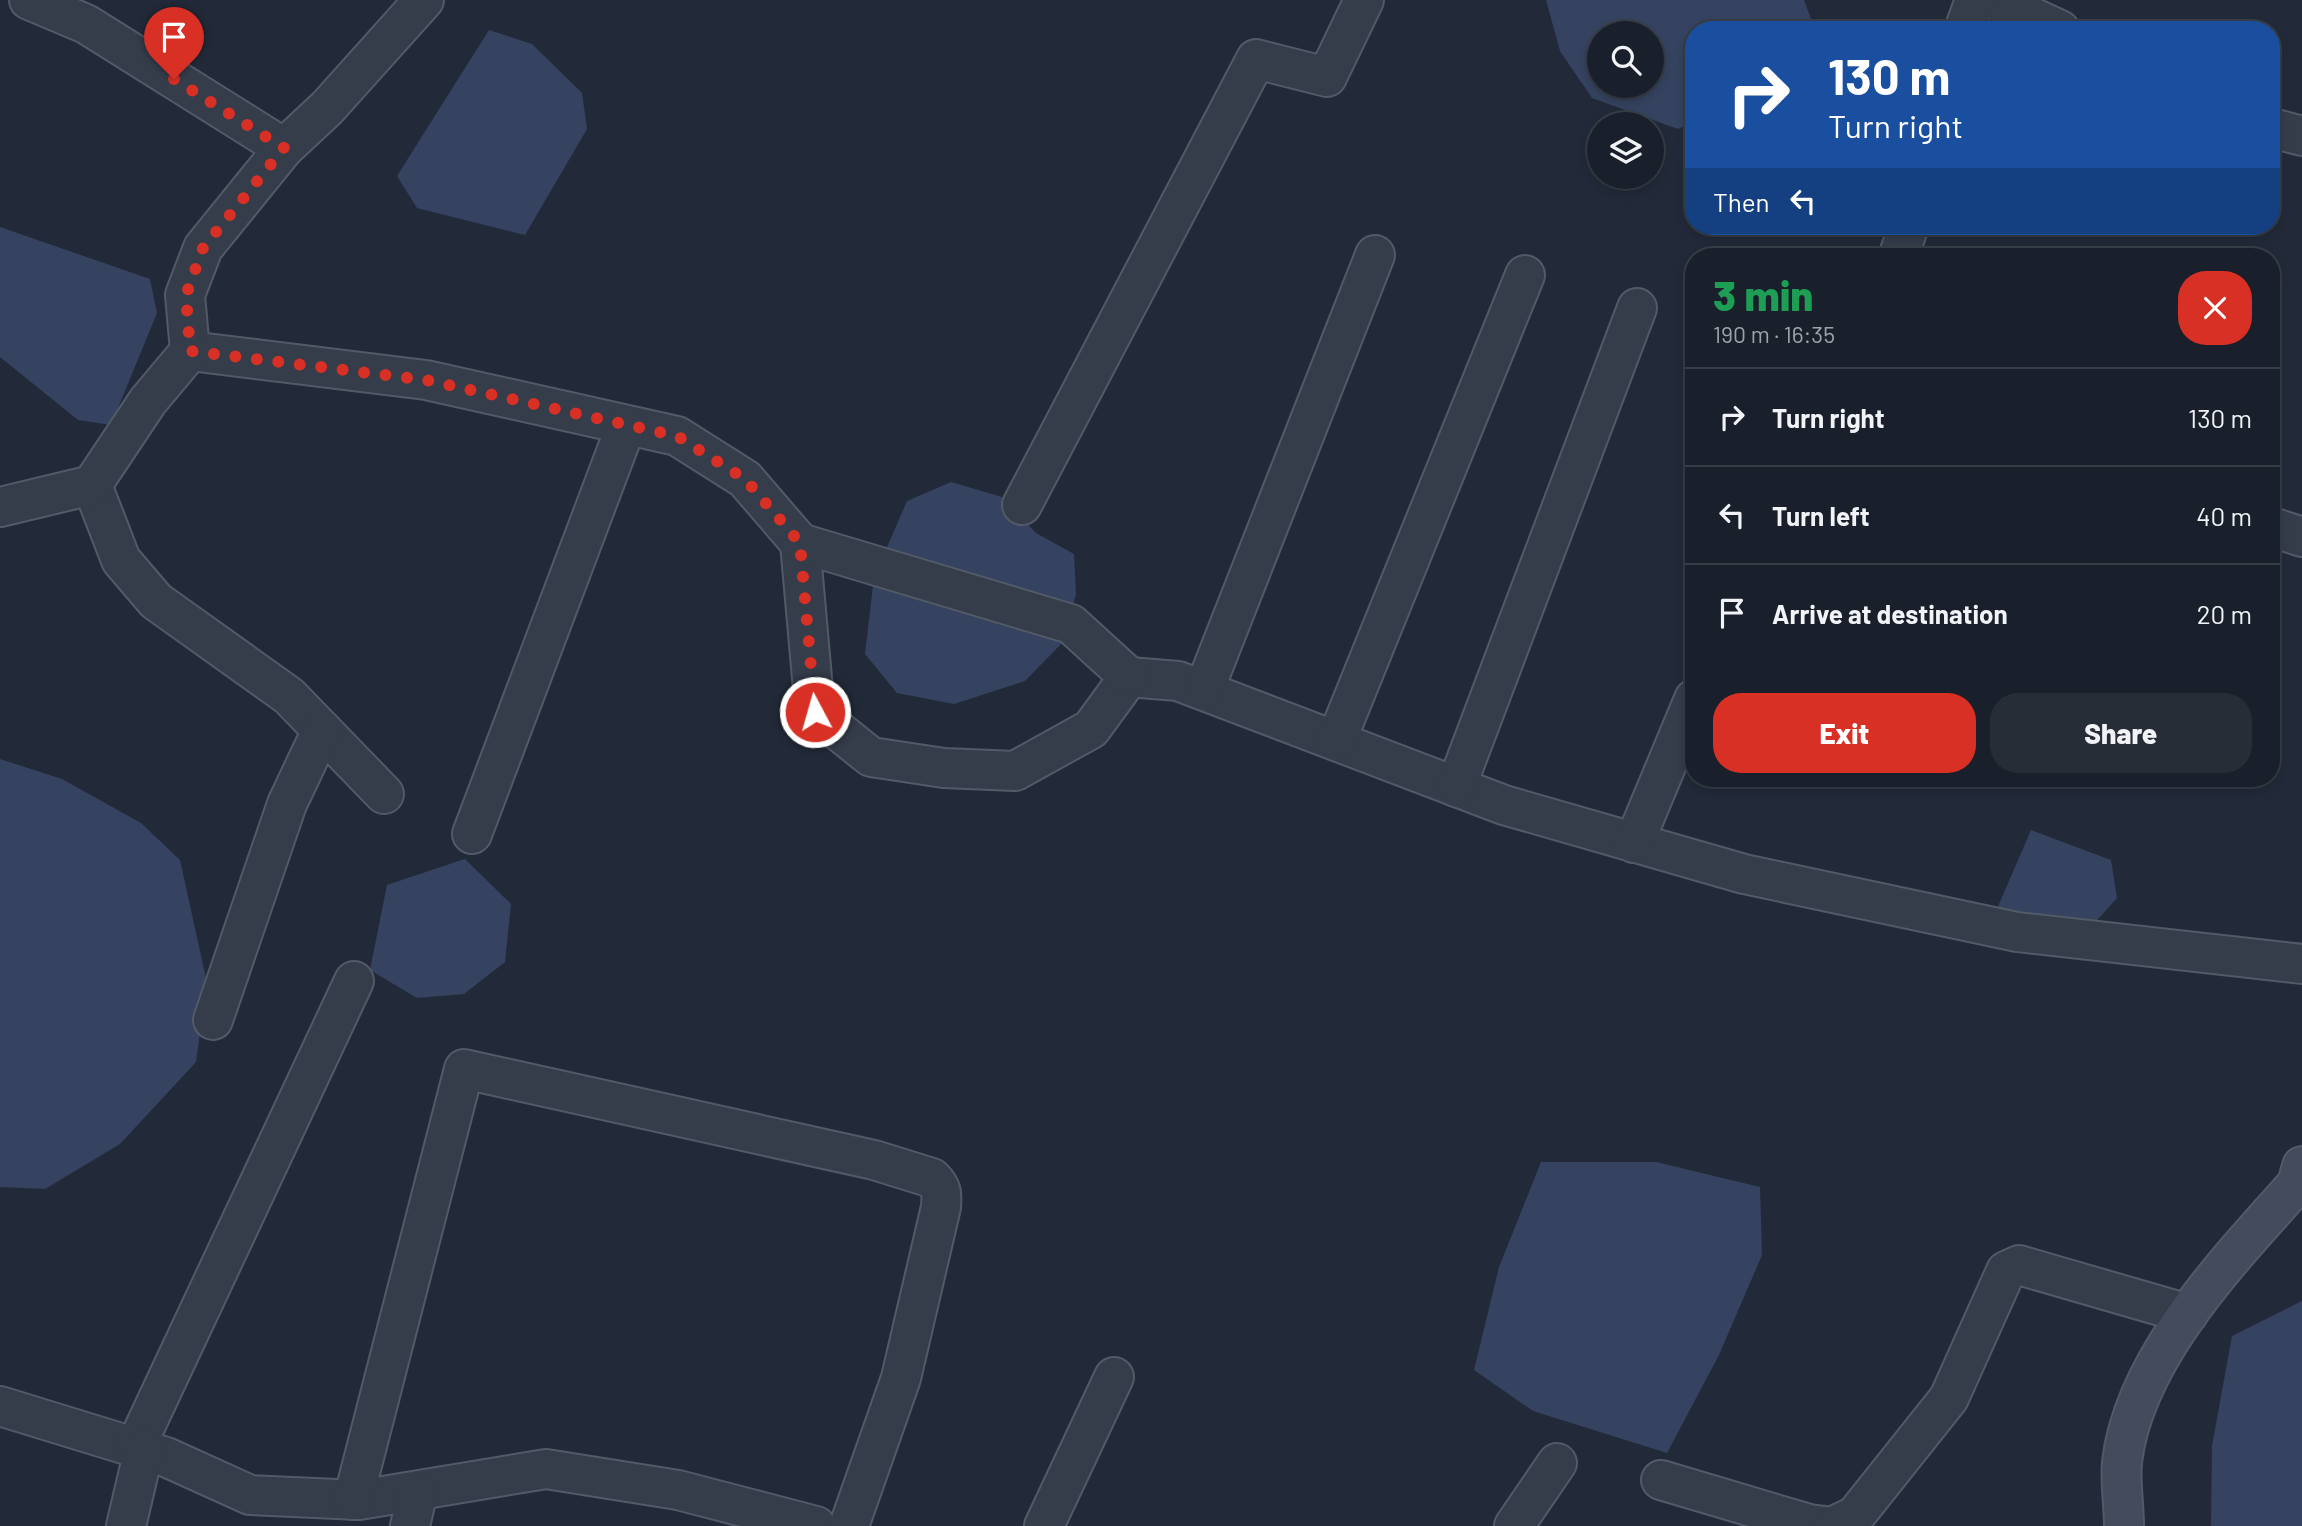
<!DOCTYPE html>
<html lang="en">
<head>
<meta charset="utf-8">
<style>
	body { margin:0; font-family:Barlow,sans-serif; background:#272d37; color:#f1f3f6; height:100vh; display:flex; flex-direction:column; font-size:26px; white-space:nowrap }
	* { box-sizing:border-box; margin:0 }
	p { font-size:23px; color:#9fa3a9 }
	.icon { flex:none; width:38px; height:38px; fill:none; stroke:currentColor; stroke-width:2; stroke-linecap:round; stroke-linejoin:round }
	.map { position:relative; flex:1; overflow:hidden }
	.side { position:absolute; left:1685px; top:248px; width:595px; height:539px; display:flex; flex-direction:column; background:#1a202b; border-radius:28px; box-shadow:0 4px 10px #0003,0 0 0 2px #383e47 }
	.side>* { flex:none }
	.banner { position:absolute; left:1685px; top:21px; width:595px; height:214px; border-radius:28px; box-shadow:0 4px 10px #0003,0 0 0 2px #383e47; background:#1a4fa0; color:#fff; overflow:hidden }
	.controls { position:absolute; left:1587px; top:21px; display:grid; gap:14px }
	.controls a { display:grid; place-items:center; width:77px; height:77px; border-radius:50%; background:#1a202b; box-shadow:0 4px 10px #0003,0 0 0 2px #383e47; font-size:35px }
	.pin { position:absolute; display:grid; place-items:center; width:60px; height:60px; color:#fff; margin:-72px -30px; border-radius:50% 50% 50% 0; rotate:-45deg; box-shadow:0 0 7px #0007 }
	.pin .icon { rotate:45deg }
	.me { position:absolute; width:77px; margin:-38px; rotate:354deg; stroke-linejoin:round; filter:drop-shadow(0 0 5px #0008) }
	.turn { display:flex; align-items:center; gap:24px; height:147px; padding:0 28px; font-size:32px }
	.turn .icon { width:91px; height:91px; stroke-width:2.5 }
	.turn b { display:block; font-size:49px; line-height:60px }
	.then { display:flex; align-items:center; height:66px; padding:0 28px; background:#0003; gap:14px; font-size:26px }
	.round { display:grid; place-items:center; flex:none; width:74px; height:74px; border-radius:28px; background:#272d37 }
	.head { display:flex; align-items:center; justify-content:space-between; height:119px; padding:0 28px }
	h1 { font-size:42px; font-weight:800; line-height:52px; color:#1e9e55 }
	.action { display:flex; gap:14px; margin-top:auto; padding:14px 28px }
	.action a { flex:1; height:80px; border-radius:28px; background:#d93025; color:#fff; font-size:28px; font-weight:800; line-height:80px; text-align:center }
	.action a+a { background:#272d37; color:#f1f3f6 }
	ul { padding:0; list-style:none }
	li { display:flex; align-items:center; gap:21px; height:98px; padding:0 28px; border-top:2px solid #383e47 }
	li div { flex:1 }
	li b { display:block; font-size:26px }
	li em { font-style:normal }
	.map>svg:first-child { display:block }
	.water { fill:#354360; fill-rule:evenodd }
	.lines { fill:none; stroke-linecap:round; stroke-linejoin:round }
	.street-casing { stroke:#535a67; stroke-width:42 }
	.secondary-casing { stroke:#535a67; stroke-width:42 }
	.street { stroke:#353c4a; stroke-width:38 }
	.secondary { stroke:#434b5c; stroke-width:38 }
	.route { stroke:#d93025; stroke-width:12; stroke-dasharray:0 21.6 }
</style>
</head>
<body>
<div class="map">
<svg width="2302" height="1526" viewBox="0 0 2302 1526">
	<rect width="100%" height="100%" fill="#222a39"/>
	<g class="water">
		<path d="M1546 0H1804L1813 24 1808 30H1694V121L1678 129 1592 98 1560 51ZM1600 33H1652V86H1600Z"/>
		<polygon points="489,30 532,44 582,93 587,129 525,235 417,208 397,176"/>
		<polygon points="0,227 150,279 157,313 111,425 78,420 0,357"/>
		<polygon points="951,482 1002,497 1036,533 1074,554 1076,595 1062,643 1025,681 954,704 897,693 865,654 874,577 907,501"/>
		<polygon points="0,759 62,779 141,823 180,860 207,983 196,1062 120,1144 45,1189 0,1187"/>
		<polygon points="2031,830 2111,860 2117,898 2090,928 1996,911"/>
		<polygon points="465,859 511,904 505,962 464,994 417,998 370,970 387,885"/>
		<polygon points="1541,1162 1656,1162 1760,1187 1762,1255 1719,1355 1667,1453 1533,1411 1474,1370 1499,1267"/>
		<polygon points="2302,1301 2302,1526 2211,1526 2212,1446 2232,1336"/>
	</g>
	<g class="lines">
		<g class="street-casing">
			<g id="street">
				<polyline points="29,0 86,24 284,148"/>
				<polyline points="424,0 327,108 284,148 203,248 185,295 190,351 426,380 677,436 745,479 800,543 815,712 871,757 944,768 1015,771 1091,729 1129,677 1178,681 1504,805 1744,874 2017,932 2302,964"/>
				<polyline points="1995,0 2060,30"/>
				<polyline points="1964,30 1975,0"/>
				<polyline points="2272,128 2302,136"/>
				<polyline points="1898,257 1909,226"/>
				<polyline points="92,485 121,560 156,601 289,696 384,794"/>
				<polyline points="1022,505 1256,59 1327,77 1364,0"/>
				<polyline points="0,507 92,485 148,401 190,351"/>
				<polyline points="2272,527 2302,537"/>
				<polyline points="800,543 1071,624 1129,677"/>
				<polyline points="1204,690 1375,255"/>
				<polyline points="1336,741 1525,275"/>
				<polyline points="1456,787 1637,308"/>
				<polyline points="472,834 626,426"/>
				<polyline points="1634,843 1694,699"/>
				<polyline points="213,1020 287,804 322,730"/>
				<polyline points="0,1406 166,1457 250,1495 359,1500 546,1469 678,1490 816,1526"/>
				<polyline points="135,1448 354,981"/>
				<polyline points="1661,1480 1809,1524 1825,1526"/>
				<path d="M353 1500 464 1069 874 1160 932 1178C942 1188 942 1193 941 1207L901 1378 849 1526"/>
				<polyline points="126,1526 144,1450"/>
				<polyline points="410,1526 418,1491"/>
				<polyline points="1044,1526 1114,1377"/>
				<polyline points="1514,1526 1557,1463"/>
				<polyline points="1834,1526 1855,1516 1949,1398 2006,1271 2019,1265 2188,1314"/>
			</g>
		</g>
		<g class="secondary-casing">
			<path id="secondary" d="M2124 1526C2124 1505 2120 1482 2122 1462 2134 1358 2230 1259 2297 1184L2302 1166"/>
		</g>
		<use href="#street" class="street"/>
		<use href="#secondary" class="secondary"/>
	</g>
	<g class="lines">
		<polyline class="route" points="174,79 284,148 203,248 186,295 190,351 426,380 677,436 745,479 800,543 815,712"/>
	</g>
</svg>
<div class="controls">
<a><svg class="icon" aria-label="search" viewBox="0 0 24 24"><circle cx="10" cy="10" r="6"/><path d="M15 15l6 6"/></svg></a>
<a><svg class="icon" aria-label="layers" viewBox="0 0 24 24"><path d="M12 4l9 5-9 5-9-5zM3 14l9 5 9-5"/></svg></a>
</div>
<div class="pin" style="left:174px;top:79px;background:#d93025"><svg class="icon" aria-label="arrive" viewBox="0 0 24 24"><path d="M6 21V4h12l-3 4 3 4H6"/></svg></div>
<svg class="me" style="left:815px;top:712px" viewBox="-20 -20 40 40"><circle r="17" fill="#d93025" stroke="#fff" stroke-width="3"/><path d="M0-11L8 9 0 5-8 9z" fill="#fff"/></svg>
<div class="banner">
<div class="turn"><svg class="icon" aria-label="right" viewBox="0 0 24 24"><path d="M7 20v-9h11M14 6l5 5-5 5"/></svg><div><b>130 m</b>Turn right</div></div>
<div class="then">Then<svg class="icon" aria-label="left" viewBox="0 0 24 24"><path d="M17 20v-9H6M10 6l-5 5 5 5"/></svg></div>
</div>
<section class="side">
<div class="head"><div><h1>3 min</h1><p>190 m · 16:35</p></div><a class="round" style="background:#d93025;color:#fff"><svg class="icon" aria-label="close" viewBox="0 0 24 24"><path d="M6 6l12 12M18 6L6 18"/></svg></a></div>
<ul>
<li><svg class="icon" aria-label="right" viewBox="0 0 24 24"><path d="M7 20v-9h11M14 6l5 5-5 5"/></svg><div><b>Turn right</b></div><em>130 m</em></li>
<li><svg class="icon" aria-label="left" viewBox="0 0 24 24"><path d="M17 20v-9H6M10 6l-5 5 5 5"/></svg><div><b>Turn left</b></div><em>40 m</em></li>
<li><svg class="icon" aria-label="arrive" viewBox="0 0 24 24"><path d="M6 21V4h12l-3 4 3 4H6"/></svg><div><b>Arrive at destination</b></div><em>20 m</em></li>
</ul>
<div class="action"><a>Exit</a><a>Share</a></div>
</section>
</div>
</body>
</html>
